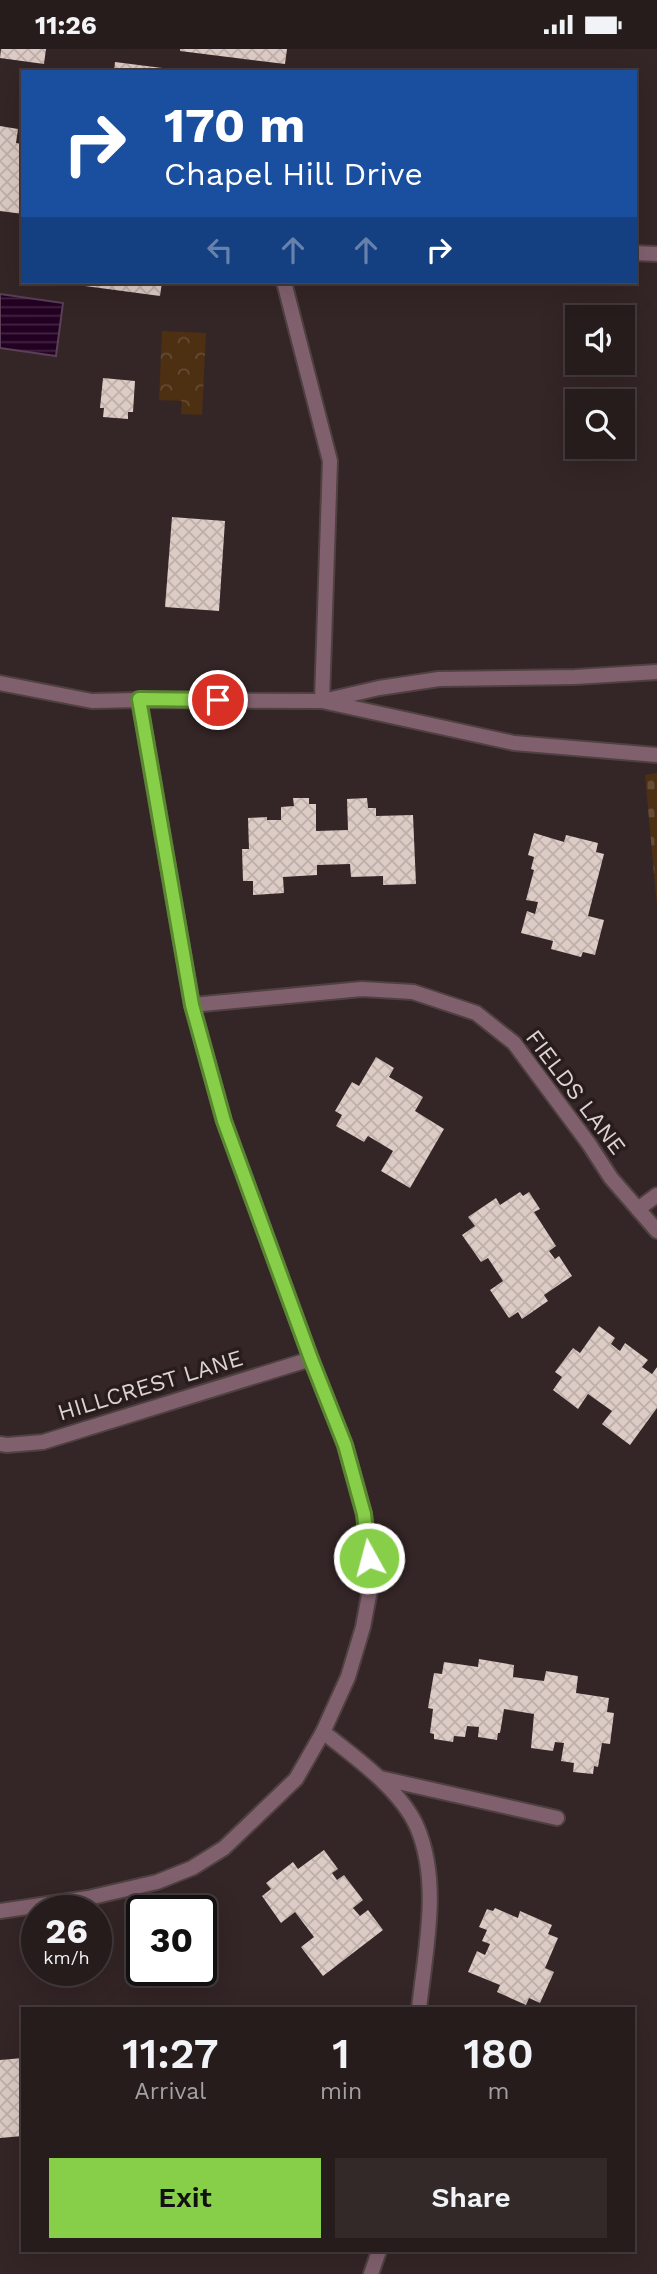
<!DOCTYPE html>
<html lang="en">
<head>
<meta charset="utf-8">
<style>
	body { margin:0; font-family:"Work Sans",sans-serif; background:#332929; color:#f1f3f6; height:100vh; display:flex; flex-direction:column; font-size:26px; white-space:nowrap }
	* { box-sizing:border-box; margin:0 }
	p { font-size:23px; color:#a4a1a3 }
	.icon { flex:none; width:38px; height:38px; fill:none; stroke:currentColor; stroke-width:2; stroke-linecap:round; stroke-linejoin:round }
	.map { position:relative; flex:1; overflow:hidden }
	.drawer { position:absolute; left:21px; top:1958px; width:614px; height:245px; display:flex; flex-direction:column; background:#271c1c; border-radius:0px; box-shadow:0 7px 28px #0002,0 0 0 2px #433a3b }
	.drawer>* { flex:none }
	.banner { position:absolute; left:21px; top:21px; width:616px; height:214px; border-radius:0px; box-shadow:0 7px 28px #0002,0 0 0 2px #433a3b; background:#1a4fa0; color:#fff; overflow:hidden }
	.fabs { position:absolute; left:565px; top:256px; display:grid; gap:14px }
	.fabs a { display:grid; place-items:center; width:70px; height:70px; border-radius:0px; background:#271c1c; box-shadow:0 7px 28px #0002,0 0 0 2px #433a3b; font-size:35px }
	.speed { position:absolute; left:21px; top:1846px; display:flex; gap:14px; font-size:35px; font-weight:700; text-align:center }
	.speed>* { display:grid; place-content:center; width:91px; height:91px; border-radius:50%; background:#271c1c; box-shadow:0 7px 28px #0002,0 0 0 2px #433a3b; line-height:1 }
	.speed small { font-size:18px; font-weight:400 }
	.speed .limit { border:4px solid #111; border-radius:10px; background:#fff; color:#111 }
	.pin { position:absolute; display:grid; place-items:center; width:60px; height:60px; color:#fff; margin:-30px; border:4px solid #fff; border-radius:50%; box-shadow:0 2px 7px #0007 }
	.me { position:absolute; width:77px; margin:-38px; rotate:353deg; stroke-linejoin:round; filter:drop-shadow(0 0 5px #0008) }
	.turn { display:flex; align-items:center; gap:24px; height:147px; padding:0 28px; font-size:32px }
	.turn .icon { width:91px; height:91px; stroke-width:2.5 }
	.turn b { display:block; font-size:49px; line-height:60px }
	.lanes { display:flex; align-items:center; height:66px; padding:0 28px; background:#0003; justify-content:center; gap:35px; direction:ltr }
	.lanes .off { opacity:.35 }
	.eta { display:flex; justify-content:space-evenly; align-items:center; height:119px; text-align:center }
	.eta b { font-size:42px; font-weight:600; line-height:49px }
	.button { display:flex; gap:14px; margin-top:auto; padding:14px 28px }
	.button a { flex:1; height:80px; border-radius:0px; background:#88cf49; color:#111; font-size:28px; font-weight:600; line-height:80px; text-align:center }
	.button a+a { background:#332929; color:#f1f3f6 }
	.status { display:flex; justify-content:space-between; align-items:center; height:49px; padding:0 35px; background:#271c1c; direction:ltr }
	.status svg { height:19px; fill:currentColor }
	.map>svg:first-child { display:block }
	.cemetery { fill:url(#cemetery-stones) }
	.park { fill:url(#park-crowns) }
	.water { fill:url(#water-rules); stroke:#5a3f57; stroke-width:2 }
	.building { fill:url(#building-cross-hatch) }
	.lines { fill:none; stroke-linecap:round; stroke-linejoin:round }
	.service-casing { stroke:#4f4142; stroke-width:18 }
	.minor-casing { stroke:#4f4142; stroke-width:18 }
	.service { stroke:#81606e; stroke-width:14 }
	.minor { stroke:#81606e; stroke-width:14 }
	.route-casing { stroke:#58872f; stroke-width:18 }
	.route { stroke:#88cf49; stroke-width:12 }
	.labels { text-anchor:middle; stroke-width:7; stroke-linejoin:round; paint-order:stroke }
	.street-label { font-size:23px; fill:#ddd3d3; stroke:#291c1d }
</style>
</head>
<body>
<div class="status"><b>11:26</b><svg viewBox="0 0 49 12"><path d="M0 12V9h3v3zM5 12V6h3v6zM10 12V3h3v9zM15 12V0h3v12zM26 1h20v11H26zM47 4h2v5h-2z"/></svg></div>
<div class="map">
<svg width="657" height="2225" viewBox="0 0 657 2225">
	<defs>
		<pattern id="cemetery-stones" width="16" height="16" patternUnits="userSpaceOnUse" patternTransform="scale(1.75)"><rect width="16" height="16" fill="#4d2f12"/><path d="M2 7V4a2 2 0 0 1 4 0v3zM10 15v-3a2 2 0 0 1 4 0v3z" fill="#664c34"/></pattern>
		<pattern id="park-crowns" width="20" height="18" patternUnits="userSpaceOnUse" patternTransform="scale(1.75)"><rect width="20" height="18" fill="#4d2f12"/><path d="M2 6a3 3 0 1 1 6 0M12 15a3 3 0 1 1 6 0" fill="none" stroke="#664c34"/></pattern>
		<pattern id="water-rules" width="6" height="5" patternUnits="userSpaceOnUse" patternTransform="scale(1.75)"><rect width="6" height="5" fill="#202"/><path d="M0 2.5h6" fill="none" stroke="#422441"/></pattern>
		<pattern id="building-cross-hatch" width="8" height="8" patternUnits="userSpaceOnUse" patternTransform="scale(1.75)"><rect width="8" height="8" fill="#ddcbc5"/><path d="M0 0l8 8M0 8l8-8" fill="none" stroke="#beafaa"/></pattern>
	</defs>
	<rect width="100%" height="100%" fill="#342526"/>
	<polygon class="cemetery" points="657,724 657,858 645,726"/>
	<polygon class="park" points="162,282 206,284 202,366 181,365 182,352 159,351"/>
	<polygon class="water" points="0,245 63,254 56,307 0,299"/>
	<g class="building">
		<polygon points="1,0 46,0 44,15 0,9"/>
		<polygon points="180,0 287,0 285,15 180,2"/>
		<polygon points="115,13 178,21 177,23 114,23"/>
		<polygon points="0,77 18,80 16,94 23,95 23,165 0,162"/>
		<polygon points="86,233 162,233 160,247 85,237"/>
		<polygon points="103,329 135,332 133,363 128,363 128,370 103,368 104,359 100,359"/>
		<polygon points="172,468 225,472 219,562 165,558"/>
		<polygon points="293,749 309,749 309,755 316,755 316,782 348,781 347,750 367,749 368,759 376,759 376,767 413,766 416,835 383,836 383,827 351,828 350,815 317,816 317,826 283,828 284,844 253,846 253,832 243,832 242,800 249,800 248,769 267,768 267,771 281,771 281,758 294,757"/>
		<polygon points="534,784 564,793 566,786 598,794 596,803 604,805 588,867 604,871 595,906 583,903 581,908 551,900 553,892 521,884 527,862 535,865 538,853 526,851 534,821 531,820 534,808 528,806"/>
		<polygon points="376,1008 394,1019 389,1028 423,1048 415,1062 444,1080 410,1139 381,1122 393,1102 368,1087 364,1093 336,1077 342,1066 335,1062 352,1033 359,1037"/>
		<polygon points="520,1143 523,1147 529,1143 540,1160 534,1163 556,1197 549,1202 555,1210 559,1207 572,1227 544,1246 548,1252 522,1270 518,1263 509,1269 490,1241 503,1232 488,1209 481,1213 462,1186 475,1177 468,1168 496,1149 500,1156"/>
		<polygon points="599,1277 615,1289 611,1295 620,1302 625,1294 648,1311 642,1318 652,1325 657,1318 657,1359 630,1396 602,1375 612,1362 588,1345 578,1360 553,1341 562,1328 555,1323 573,1299 580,1304"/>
		<polygon points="479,1610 514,1616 513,1628 544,1632 546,1622 578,1627 576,1644 609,1649 607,1663 614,1664 610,1695 602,1694 598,1718 594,1717 593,1725 573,1723 574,1714 561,1712 564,1694 555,1693 553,1702 531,1699 534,1665 504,1660 500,1684 498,1684 497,1691 478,1688 479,1678 467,1677 465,1688 454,1687 453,1693 434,1690 434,1685 430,1684 433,1660 428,1659 434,1624 442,1625 444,1613 478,1618"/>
		<polygon points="324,1801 338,1820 332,1824 337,1831 344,1826 363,1851 353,1859 360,1867 368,1861 383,1881 323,1927 301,1898 314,1888 295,1863 281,1874 262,1847 271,1840 266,1834 293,1813 298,1820"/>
		<polygon points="495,1859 518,1869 520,1862 552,1876 548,1885 558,1889 545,1919 554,1923 540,1954 529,1949 526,1956 497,1943 500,1936 468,1923 477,1902 485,1906 490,1895 482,1892 487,1881 479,1878 487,1860 493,1862"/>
		<polygon points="23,2009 23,2087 0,2089 0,2011"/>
	</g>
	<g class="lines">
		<g class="service-casing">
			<g id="service">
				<polyline points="635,204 657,205"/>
				<polyline points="284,233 330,412 322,652"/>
				<polyline points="638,1160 657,1146"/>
			</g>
		</g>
		<g class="minor-casing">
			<g id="minor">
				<polyline points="0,634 92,652 139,651 322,652 514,694 657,706"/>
				<polyline points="327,651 379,639 439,630 575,628 657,623"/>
				<polyline points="192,956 362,940 413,943 476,964 514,994 589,1095 611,1129 657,1182"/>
				<polyline points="0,1395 7,1396 43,1393 311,1310"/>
				<path d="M323 1683C354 1707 401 1741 417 1778 441 1834 425 1902 419 1960"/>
				<polyline points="380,1729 557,1769"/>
				<polyline points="0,1862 88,1849 157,1833 192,1819 224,1799 296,1730 323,1683 348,1628 363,1578 372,1530 364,1465 345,1396 311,1310 224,1072 192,956 139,651"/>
				<polyline points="371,2225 379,2202"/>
			</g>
		</g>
		<use href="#service" class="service"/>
		<use href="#minor" class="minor"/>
	</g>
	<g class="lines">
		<g class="route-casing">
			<polyline id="route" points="218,651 139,650 192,956 224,1072 311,1310 345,1396 364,1465 369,1509"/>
		</g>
		<use href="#route" class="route"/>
	</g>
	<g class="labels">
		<g class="street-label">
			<text transform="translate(576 1043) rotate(53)" y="8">FIELDS LANE</text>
			<text transform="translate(150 1336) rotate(-17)" y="8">HILLCREST LANE</text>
		</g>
	</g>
</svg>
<div class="fabs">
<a><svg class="icon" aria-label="sound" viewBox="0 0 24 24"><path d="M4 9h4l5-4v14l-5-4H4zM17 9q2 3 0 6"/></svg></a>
<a><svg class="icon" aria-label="search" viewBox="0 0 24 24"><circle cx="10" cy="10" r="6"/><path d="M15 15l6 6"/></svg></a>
</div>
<div class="speed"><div>26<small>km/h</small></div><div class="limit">30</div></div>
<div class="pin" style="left:218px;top:651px;background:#d93025"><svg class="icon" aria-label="arrive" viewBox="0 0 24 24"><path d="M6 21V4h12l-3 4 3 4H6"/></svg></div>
<svg class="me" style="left:369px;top:1509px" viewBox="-20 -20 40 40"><circle r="17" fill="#88cf49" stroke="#fff" stroke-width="3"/><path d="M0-11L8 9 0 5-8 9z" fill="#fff"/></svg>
<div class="banner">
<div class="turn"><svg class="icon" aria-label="right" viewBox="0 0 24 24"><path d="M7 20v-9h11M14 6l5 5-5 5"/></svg><div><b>170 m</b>Chapel Hill Drive</div></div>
<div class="lanes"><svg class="icon off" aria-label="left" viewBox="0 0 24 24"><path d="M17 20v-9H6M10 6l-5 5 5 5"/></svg><svg class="icon off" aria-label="ahead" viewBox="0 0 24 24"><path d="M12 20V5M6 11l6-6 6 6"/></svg><svg class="icon off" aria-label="ahead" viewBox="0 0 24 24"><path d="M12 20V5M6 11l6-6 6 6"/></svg><svg class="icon" aria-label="right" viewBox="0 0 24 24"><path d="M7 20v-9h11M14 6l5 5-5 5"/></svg></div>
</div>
<section class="drawer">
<div class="eta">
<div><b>11:27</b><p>Arrival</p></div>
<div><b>1</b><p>min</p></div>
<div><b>180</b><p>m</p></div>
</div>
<div class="button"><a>Exit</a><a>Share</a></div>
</section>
</div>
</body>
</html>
